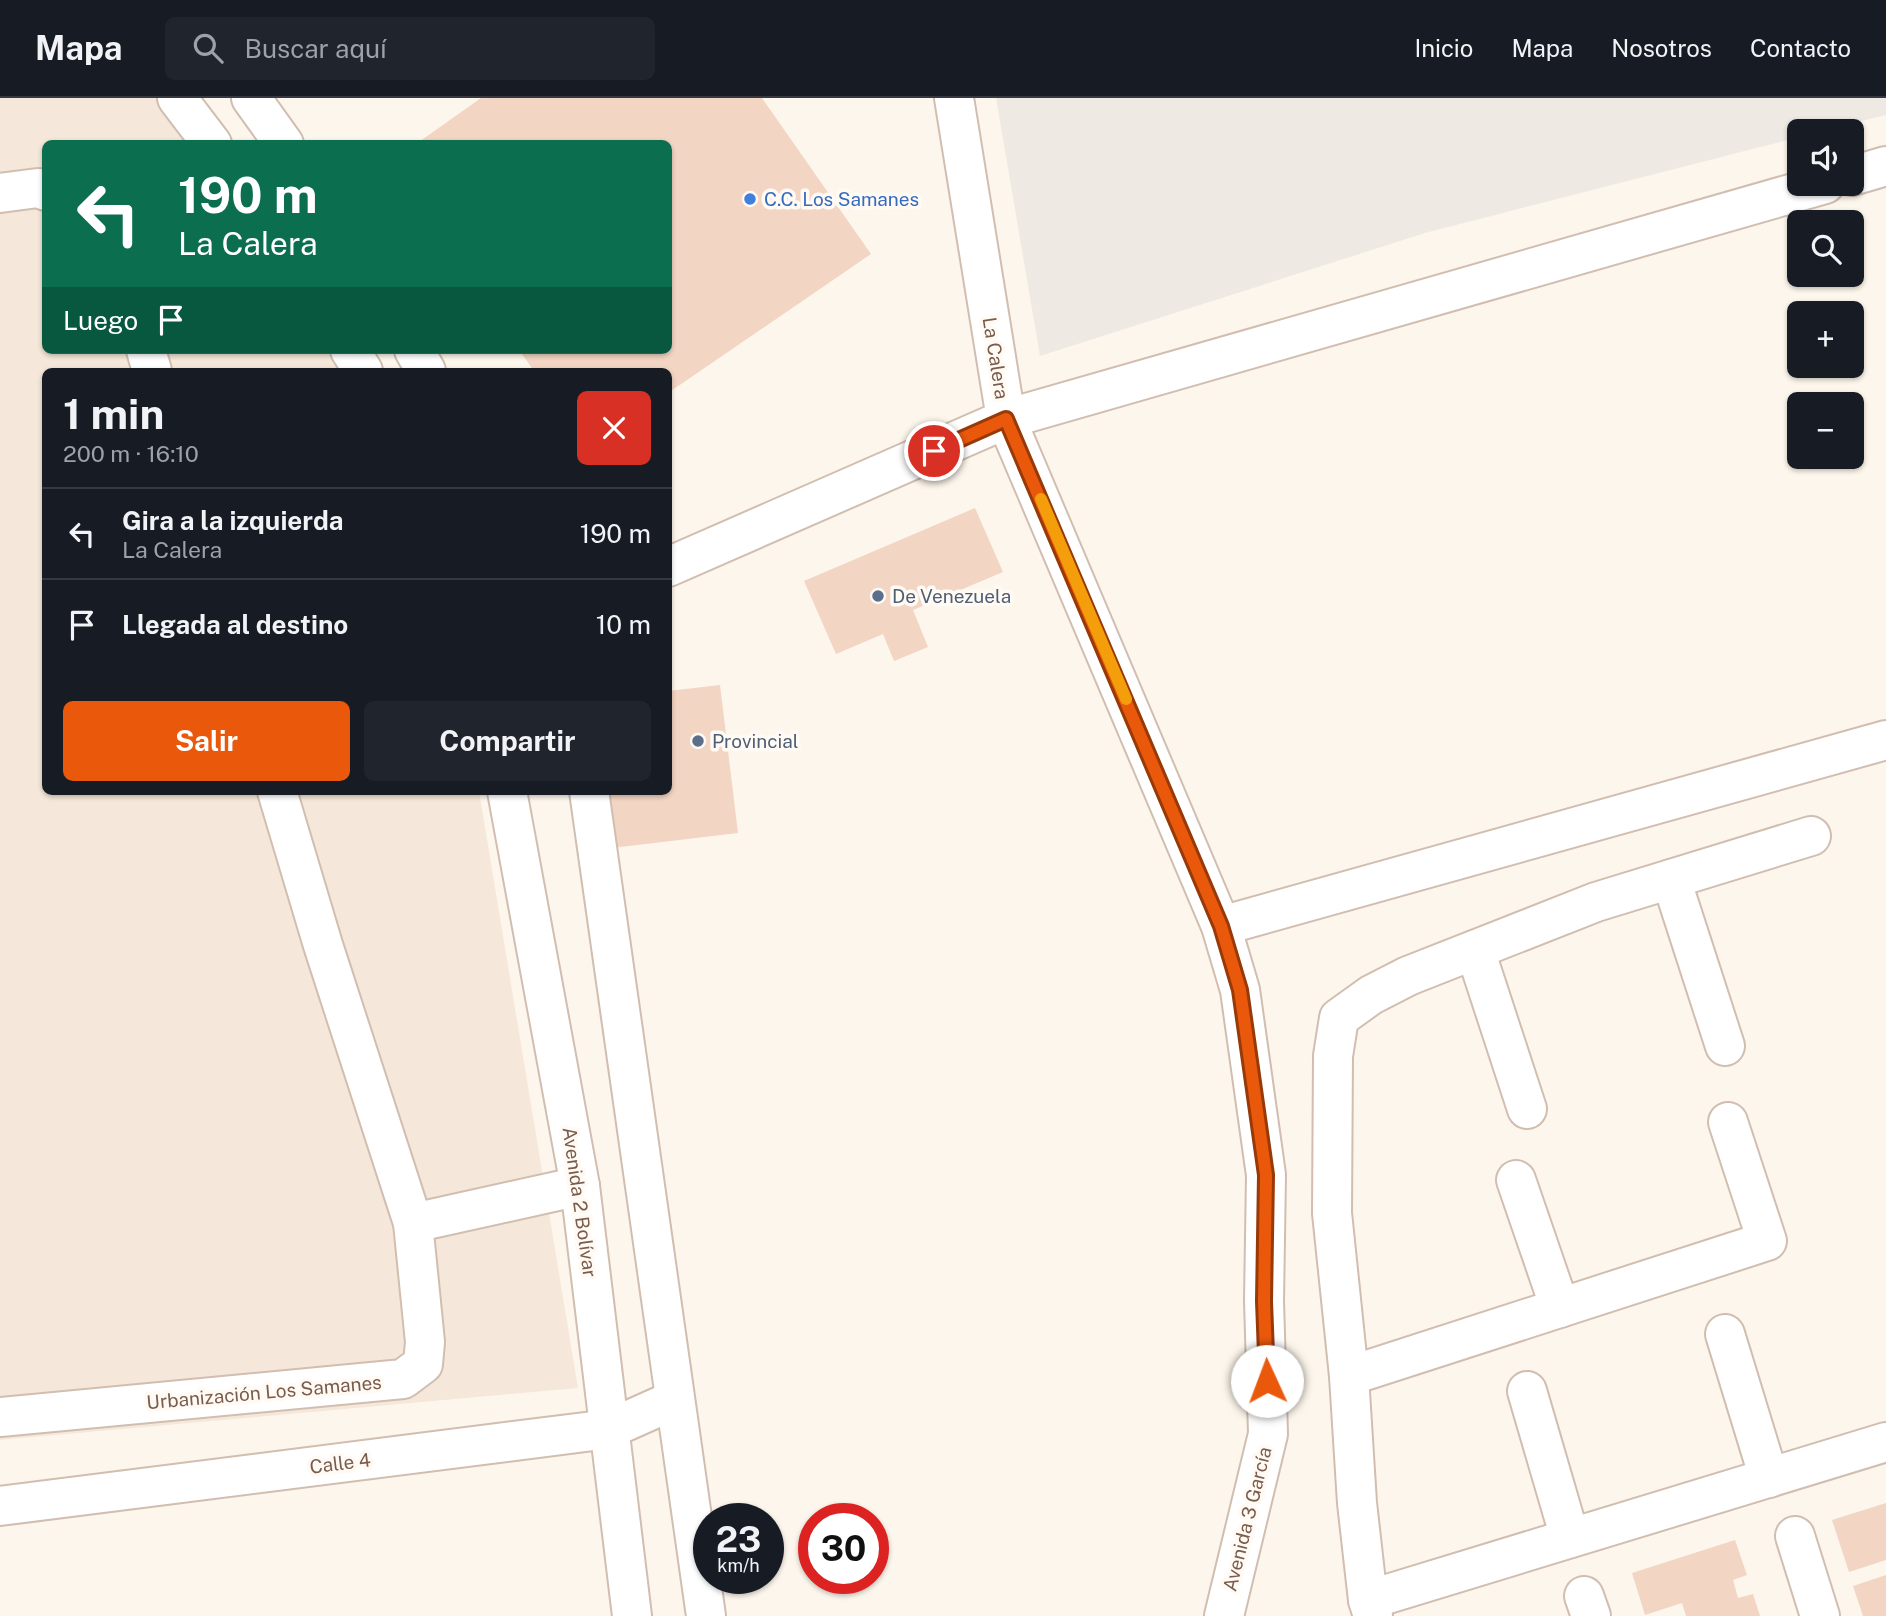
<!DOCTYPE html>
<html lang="es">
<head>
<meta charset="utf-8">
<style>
	body { margin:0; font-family:"Public Sans",sans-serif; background:#20242c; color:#f1f3f6; height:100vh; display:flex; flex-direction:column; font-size:26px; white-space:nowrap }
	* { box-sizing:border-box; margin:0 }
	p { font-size:23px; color:#9ea1a6 }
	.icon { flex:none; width:38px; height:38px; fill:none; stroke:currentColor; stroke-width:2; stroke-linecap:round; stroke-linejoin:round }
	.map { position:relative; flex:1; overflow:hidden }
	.details { position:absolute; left:42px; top:270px; width:630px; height:427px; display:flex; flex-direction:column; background:#171b24; border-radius:10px; box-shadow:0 2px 5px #0004 }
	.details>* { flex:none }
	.top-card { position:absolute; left:42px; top:42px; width:630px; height:214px; border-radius:10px; box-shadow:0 2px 5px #0004; background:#0b6e4f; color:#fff; overflow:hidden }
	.fabs { position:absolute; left:1787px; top:21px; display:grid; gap:14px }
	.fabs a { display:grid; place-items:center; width:77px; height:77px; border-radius:10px; background:#171b24; box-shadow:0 2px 5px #0004; font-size:35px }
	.speed { position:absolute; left:693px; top:1405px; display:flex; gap:14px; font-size:35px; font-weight:700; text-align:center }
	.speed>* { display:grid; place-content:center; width:91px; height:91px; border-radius:50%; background:#171b24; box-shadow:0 2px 5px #0004; line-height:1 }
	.speed small { font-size:18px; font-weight:400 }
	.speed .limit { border:10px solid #d22; background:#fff; color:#111 }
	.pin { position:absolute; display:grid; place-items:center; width:60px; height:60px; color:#fff; margin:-30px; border:4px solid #fff; border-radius:50%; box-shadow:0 2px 7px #0007 }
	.me { position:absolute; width:77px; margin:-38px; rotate:358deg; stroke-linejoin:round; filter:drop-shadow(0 0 5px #0008) }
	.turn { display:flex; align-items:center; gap:24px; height:147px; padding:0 21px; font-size:32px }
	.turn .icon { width:91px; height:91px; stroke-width:2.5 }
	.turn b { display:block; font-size:49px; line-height:60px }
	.then { display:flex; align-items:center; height:66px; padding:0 21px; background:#0003; gap:14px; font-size:26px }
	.round { display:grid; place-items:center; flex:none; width:74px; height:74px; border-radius:10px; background:#20242c }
	.overview { display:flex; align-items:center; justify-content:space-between; height:119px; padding:0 21px }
	h1 { font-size:42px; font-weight:700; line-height:52px }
	.action { display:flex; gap:14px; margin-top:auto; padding:14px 21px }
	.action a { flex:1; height:80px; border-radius:10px; background:#ea580c; color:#fff; font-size:28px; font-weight:700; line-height:80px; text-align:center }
	.action a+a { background:#20242c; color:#f1f3f6 }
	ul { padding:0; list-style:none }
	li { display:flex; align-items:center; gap:21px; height:91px; padding:0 21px; border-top:2px solid #363941 }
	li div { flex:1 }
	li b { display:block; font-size:26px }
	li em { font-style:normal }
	header { display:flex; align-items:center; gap:42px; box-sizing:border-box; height:98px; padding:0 35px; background:#171b24; border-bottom:2px solid #363941 }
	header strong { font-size:33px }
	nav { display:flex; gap:38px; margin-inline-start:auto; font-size:24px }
	.search { width:490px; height:63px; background:#20242c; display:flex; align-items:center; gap:18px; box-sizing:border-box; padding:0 24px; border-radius:10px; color:#9ea1a6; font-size:26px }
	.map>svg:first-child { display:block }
	.residential { fill:#f5e8da }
	.industrial { fill:#efe9e4 }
	.building { fill:#f3d5c3 }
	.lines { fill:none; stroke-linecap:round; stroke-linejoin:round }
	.minor-casing { stroke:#d1beb0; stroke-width:42 }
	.minor { stroke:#fff; stroke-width:38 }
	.route-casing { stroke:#983908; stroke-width:18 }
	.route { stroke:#ea580c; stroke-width:12 }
	.slow { stroke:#f59e0b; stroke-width:12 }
	.shop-dot { fill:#3f7fe0; stroke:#fffaf3; stroke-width:2.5 }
	.service-dot { fill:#5c6f8a; stroke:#fffaf3; stroke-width:2.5 }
	.labels { text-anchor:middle; stroke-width:7; stroke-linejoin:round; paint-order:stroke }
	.shop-label { font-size:19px; fill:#366cbe; stroke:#fffaf3; text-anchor:start }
	.street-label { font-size:19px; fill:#7a5c4d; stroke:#fffaf3 }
	.service-label { font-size:19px; fill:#4e5e75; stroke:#fffaf3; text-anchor:start }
</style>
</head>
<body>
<header>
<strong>Mapa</strong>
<div class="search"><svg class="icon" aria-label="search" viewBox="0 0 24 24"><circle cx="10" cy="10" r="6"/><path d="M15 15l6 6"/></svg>Buscar aquí</div>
<nav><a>Inicio</a><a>Mapa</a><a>Nosotros</a><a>Contacto</a></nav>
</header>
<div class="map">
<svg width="1886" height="1518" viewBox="0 0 1886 1518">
	<rect width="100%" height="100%" fill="#fdf6ec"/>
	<polygon class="residential" points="0,0 165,0 200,45 46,46 46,252 352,252 361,273 46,273 46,693 479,693 578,1290 0,1342"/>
	<polygon class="industrial" points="996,0 1886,0 1886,17 1821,33 1799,33 1799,39 1425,135 1040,258"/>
	<g class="building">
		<polygon points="481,0 762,0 871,156 668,295 668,273 534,273 519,252 668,252 668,46 416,46"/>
		<polygon points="975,410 1003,474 913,512 928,549 894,563 883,536 836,556 804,483"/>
		<polygon points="720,587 738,735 612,750 605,693 668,693 668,593"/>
		<polygon points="1886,1405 1886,1462 1849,1474 1832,1422"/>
		<polygon points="1735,1442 1747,1477 1733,1482 1738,1500 1753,1496 1760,1518 1686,1518 1682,1505 1645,1517 1632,1475"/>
		<polygon points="1886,1477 1886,1518 1863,1518 1853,1488"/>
	</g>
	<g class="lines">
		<g class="minor-casing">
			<g id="minor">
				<polyline points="177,0 212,46"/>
				<polyline points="251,0 284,46"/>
				<polyline points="1852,78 1886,68"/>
				<polyline points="0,95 38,90 46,93"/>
				<polyline points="146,252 152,273"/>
				<polyline points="350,252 363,273"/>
				<polyline points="414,252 426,273"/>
				<polyline points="668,469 1006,321 954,0"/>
				<polyline points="507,693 580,1088 632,1518"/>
				<polyline points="589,693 706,1518"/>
				<polyline points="1671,781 1725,948"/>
				<polyline points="1221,828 1886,642"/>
				<polyline points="1475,852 1527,1011"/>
				<polyline points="1516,1082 1560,1210"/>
				<polyline points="413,1125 580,1088"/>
				<polyline points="1725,1236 1769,1380"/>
				<polyline points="1349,1278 1767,1143 1728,1024"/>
				<polyline points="1527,1293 1570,1440"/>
				<polyline points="0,1319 403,1281 423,1266 425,1244 413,1125 323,847 277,693"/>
				<polyline points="0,1408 609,1331 674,1302"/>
				<polyline points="1795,1438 1820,1518"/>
				<polyline points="1584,1498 1591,1518"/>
				<polyline points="1368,1502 1886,1344"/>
				<polyline points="1224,1518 1268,1336 1264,1203 1266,1077 1240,892 1221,828 1006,321 1825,86"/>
				<polyline points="1373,1518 1368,1502 1357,1405 1349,1278 1332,1115 1333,958 1339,920 1371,897 1408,878 1596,804 1811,738"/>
			</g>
		</g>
		<use href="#minor" class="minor"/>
	</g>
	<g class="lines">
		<g class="route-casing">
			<polyline id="route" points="934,353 1006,321 1221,828 1240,892 1266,1077 1264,1203 1267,1283"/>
		</g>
		<use href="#route" class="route"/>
		<polyline class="slow" points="1041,401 1126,601"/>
	</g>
	<circle class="shop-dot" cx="750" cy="101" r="7"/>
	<g class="service-dot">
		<circle cx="878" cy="498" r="7"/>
		<circle cx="698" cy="643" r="7"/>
	</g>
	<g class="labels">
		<g class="shop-label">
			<text x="764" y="108">C.C. Los Samanes</text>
		</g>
		<g class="street-label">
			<text transform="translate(996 260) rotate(81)" y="7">La Calera</text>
			<text transform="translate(580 1104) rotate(82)" y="7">Avenida 2 Bolívar</text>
			<text transform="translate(264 1294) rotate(-5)" y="7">Urbanización Los Samanes</text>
			<text transform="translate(340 1365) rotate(-7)" y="7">Calle 4</text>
			<text transform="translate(1247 1421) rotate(-76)" y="7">Avenida 3 García</text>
		</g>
		<g class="service-label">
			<text x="892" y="505">De Venezuela</text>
			<text x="712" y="650">Provincial</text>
		</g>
	</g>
</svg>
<div class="fabs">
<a><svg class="icon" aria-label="sound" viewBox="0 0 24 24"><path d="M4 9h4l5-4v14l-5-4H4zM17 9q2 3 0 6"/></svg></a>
<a><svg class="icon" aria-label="search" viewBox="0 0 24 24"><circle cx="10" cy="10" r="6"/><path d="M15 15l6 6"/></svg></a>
<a>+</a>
<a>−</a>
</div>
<div class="speed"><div>23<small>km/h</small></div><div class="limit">30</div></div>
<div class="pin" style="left:934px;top:353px;background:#d93025"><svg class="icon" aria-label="arrive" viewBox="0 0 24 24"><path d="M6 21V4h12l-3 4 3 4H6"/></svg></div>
<svg class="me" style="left:1267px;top:1283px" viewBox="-20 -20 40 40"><circle r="19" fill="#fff"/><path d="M0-13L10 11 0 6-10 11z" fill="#ea580c"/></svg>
<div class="top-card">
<div class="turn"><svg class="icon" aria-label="left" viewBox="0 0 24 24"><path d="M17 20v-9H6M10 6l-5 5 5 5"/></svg><div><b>190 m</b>La Calera</div></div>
<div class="then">Luego<svg class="icon" aria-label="arrive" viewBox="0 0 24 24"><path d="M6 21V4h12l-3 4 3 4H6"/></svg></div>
</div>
<section class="details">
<div class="overview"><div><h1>1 min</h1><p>200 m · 16:10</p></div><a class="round" style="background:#d93025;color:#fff"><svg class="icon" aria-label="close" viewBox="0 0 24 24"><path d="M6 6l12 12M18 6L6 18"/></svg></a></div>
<ul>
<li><svg class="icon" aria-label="left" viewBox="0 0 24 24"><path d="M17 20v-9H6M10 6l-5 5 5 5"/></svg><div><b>Gira a la izquierda</b><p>La Calera</p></div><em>190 m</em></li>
<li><svg class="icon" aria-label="arrive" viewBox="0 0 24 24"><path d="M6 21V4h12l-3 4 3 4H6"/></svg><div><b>Llegada al destino</b></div><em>10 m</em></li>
</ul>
<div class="action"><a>Salir</a><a>Compartir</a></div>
</section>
</div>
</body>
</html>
